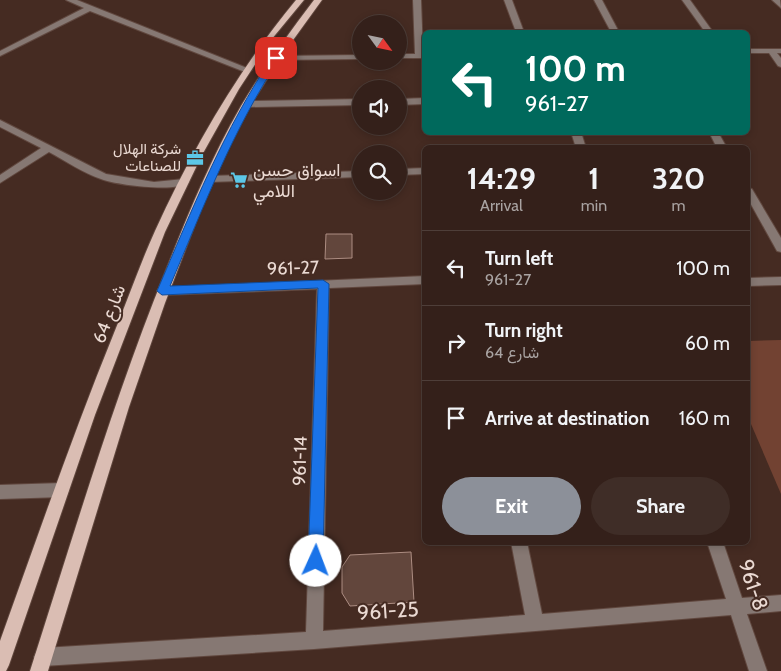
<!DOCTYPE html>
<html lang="en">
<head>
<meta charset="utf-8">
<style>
	body { margin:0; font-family:Cabin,Vazirmatn,sans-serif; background:#3f2d27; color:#f1f3f6; height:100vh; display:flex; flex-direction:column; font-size:19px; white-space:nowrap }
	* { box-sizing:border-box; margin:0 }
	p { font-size:16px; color:#a9a3a2 }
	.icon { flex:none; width:28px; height:28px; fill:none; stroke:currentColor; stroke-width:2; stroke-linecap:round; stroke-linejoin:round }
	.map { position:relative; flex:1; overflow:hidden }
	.details { position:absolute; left:422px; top:145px; width:328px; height:400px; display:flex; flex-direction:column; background:#34201a; border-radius:8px; box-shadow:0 2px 8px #0003,0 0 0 1px #4e3e39 }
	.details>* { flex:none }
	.guide { position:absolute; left:422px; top:30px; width:328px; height:105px; border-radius:8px; box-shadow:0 2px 8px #0003,0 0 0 1px #4e3e39; background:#00695c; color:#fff; overflow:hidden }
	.needle { width:32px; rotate:123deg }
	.fabs { position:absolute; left:352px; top:15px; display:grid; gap:10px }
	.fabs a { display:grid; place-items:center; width:55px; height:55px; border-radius:50%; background:#34201a; box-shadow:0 2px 8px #0003,0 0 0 1px #4e3e39; font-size:25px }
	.pin { position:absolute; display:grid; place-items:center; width:42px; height:42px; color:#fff; margin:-21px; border-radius:10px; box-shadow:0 2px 8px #0006 }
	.me { position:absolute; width:55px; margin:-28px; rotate:2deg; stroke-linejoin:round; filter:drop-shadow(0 0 4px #0008) }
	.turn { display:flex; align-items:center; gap:18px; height:105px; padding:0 20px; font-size:22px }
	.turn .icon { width:65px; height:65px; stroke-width:2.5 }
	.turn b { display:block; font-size:35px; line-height:42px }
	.eta { display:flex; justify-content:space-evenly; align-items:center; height:85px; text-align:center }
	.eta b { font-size:30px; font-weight:700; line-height:35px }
	.primary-button { display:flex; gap:10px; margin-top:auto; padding:10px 20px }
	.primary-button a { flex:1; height:58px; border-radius:30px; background:#8c9099; color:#fff; font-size:20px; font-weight:700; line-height:58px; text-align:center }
	.primary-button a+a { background:#3f2d27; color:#f1f3f6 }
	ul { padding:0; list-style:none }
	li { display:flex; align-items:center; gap:15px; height:75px; padding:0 20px; border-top:1px solid #4e3e39 }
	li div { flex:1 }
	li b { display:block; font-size:19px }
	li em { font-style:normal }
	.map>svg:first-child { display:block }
	.green { fill:#724232 }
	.building { fill:#62463c; stroke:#ad8d82 }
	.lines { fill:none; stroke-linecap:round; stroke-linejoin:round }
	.minor-casing { stroke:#60473e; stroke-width:2 }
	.major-casing { stroke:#60473e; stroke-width:2 }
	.minor { fill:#867873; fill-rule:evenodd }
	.major { fill:#dabdb3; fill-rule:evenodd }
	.route { fill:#1a73e8; stroke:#114b97 }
	.labels { text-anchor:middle; stroke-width:4; stroke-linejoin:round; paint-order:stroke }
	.far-poi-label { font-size:15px; fill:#ebdad3; stroke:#452b22; text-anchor:end }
	.poi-label { font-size:18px; fill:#ebdad3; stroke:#452b22; text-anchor:start }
	.street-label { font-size:18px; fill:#ebdad3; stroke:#452b22 }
	.near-street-label { font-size:21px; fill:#ebdad3; stroke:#452b22 }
</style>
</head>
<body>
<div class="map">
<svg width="781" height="671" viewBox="0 0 781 671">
	<rect width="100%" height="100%" fill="#452b22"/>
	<polygon class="green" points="781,340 781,494 748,417 748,341"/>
	<g class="building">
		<polygon points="326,234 352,234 352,258 325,259"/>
		<polygon points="411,552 414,602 350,606 342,593 342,567 350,555"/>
	</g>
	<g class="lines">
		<g class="minor-casing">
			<g id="minor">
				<polygon points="66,0 77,0 252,70 245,72 90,11 0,56 0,51 84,8"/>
				<polygon points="413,0 421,0 423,54 425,54 425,58 399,58 399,54 415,54"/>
				<polygon points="504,0 512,0 524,32 516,32"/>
				<polygon points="594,0 602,0 619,32 611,32"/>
				<polygon points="682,0 690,0 713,32 705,32"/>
				<polygon points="772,0 780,0 781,8"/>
				<polygon points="748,49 781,49 781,53 777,53 781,58 781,67 778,66 769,53 748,53"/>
				<polygon points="361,55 361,59 276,60 272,58 276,56"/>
				<polygon points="425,98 425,104 399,105 399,99"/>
				<polygon points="361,99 361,105 247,107 243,104 247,101"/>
				<path d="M0 120 106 174 154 182 184 179 189 182C178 193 116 185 101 179 83 173 66 161 49 152L0 183V175L41 148 0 127Z"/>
				<polygon points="571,132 581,132 586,148 576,148"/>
				<polygon points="709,132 718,132 727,148 717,148"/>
				<polygon points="425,168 425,174 399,175 399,169"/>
				<polygon points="361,171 361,177 209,182 204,179 209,176"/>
				<polygon points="748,188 752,189 781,238 781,252 777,251 748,199"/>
				<polygon points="425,276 425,284 329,288 323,631 525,615 511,542 527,542 542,614 726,599 707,542 723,542 742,598 781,595 781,611 747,614 767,671 749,671 731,615 314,649 43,666 37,663 34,657 37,651 43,648 306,632 317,289 163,295 159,294 157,291 159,288"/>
				<polygon points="781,277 781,285 748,286 748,278"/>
				<polygon points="62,483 67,485 69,490 67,495 62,497 0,499 0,485"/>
			</g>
		</g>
		<g class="major-casing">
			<g id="major">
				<path d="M296 0H304L271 40 239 89 202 155 165 232 95 415 9 665 6 671H0V641C37 538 73 434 114 333 128 299 140 264 155 231 193 148 238 70 296 0Z"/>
				<path d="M314 0H322L283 54 250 106 229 147 201 209 165 303 129 407 48 671H30C73 537 113 401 166 270 188 214 211 158 241 106 263 69 288 34 314 0Z"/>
			</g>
		</g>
		<use href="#minor" class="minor"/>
		<use href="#major" class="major"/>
	</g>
	<path class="route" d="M273 56 280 58C233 129 203 208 170 286L323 280 329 284 323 561 321 566 316 568 310 566 308 561 318 288 162 295 157 291C192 210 224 129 273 56Z"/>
	<defs>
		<g id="office-bare" transform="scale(1.35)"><path d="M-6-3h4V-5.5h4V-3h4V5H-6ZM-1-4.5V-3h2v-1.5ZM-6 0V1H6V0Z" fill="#5cc7e7" stroke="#452b22" stroke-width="2.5" paint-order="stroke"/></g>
		<g id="supermarket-bare" transform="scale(1.35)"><path d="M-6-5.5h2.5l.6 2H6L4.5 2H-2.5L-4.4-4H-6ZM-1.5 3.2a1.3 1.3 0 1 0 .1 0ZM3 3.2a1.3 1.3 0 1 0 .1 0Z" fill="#5cc7e7" stroke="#452b22" stroke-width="2.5" paint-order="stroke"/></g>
	</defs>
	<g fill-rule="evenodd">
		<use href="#office-bare" x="195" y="158"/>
		<use href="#supermarket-bare" x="239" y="180"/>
	</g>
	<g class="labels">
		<g class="far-poi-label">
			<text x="181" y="154">شركة الهلال<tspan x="181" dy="17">للصناعات</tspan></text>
		</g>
		<g class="poi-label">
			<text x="253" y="176">اسواق حسن<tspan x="253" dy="21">اللامي</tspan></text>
		</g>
		<g class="street-label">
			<text transform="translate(293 268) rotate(-2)" y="6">961-27</text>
			<text transform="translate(109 314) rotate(-69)" y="6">شارع 64</text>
			<text transform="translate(300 461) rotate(-88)" y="6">961-14</text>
		</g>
		<g class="near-street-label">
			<text transform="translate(753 585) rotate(71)" y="7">961-8</text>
			<text transform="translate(388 611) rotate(-4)" y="7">961-25</text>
		</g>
	</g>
</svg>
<div class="fabs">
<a><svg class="needle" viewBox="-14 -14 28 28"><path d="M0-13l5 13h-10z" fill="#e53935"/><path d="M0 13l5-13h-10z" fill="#a9a3a2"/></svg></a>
<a><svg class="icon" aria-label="sound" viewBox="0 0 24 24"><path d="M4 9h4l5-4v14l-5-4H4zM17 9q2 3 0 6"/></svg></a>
<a><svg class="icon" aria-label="search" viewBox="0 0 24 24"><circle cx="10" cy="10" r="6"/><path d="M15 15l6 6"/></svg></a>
</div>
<div class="pin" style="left:276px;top:58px;background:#d93025"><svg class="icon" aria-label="arrive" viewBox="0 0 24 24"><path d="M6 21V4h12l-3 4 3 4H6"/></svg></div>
<svg class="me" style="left:316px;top:561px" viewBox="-20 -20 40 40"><circle r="19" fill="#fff"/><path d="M0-13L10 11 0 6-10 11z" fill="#1a73e8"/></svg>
<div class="guide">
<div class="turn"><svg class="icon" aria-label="left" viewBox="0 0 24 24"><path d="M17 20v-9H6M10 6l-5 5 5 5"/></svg><div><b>100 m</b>961-27</div></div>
</div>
<section class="details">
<div class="eta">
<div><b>14:29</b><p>Arrival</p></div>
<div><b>1</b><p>min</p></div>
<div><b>320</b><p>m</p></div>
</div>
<ul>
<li><svg class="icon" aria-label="left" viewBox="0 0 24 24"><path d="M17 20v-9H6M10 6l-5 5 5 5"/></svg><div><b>Turn left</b><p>961-27</p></div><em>100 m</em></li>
<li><svg class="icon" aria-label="right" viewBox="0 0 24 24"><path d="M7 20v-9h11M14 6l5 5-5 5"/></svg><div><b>Turn right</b><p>شارع 64</p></div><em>60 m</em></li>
<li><svg class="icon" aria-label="arrive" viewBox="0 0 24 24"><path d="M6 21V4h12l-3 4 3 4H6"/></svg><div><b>Arrive at destination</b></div><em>160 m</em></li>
</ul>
<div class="primary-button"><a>Exit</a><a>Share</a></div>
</section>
</div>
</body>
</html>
